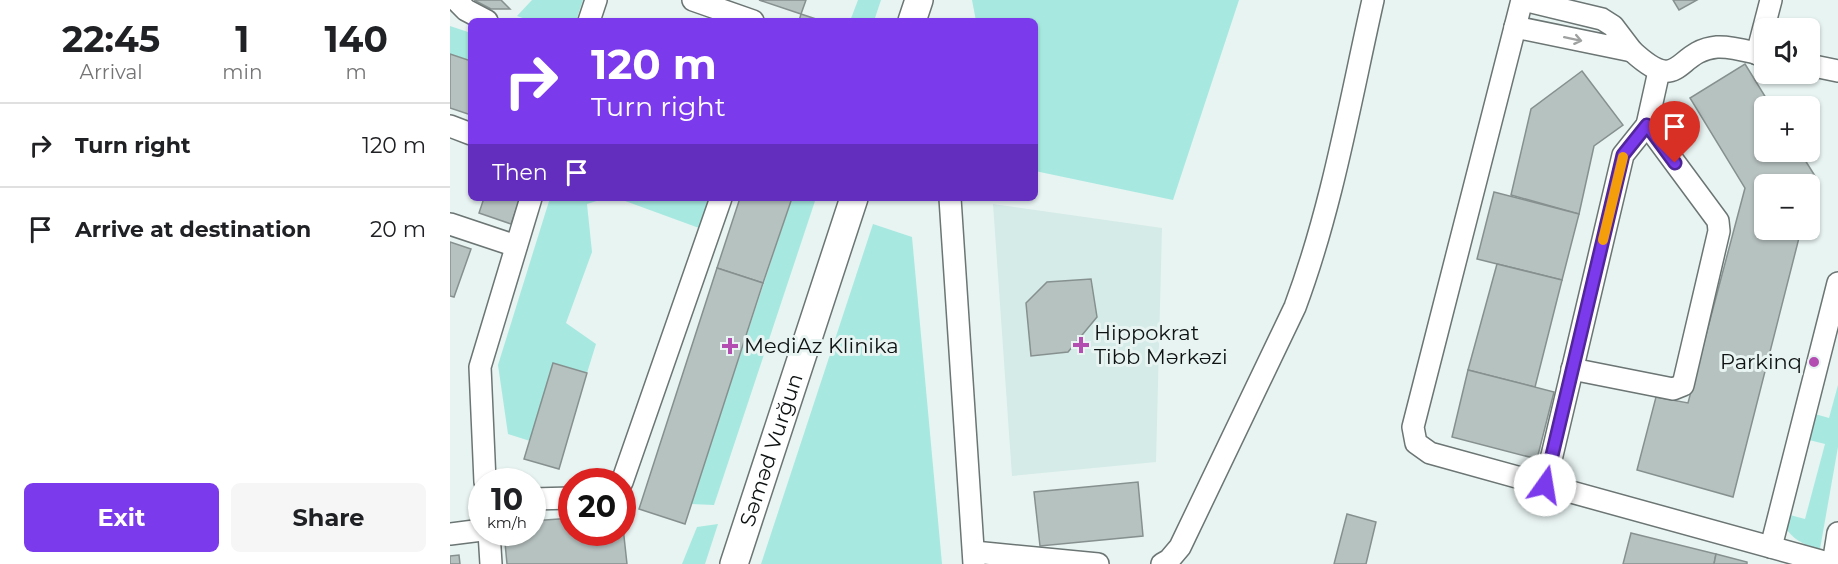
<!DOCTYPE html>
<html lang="en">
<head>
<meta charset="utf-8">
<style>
	body { margin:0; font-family:Montserrat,sans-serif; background:#f6f6f6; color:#202124; height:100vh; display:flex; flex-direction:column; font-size:22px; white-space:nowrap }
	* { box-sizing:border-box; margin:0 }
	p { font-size:20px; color:#757577 }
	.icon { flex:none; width:33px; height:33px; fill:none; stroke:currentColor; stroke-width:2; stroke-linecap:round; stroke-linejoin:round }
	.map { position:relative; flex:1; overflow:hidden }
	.details { display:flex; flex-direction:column; background:#fff; width:450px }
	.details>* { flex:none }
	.guide { position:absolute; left:18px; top:18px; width:570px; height:183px; border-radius:9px; box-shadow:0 2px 4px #0004; background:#7c3aed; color:#fff; overflow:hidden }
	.buttons { position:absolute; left:1304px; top:18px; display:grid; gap:12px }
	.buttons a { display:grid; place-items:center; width:66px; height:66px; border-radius:9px; background:#fff; box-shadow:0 2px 4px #0004; font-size:30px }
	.speed { position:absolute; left:18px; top:468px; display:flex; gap:12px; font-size:30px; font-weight:700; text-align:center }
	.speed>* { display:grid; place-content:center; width:78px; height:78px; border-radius:50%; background:#fff; box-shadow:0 2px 4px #0004; line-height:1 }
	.speed small { font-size:15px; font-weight:400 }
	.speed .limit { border:9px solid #d22; background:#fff; color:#111 }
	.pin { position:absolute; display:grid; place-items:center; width:51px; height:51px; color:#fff; margin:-62px -26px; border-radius:50% 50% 50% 0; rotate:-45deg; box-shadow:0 0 6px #0007 }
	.pin .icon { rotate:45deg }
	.me { position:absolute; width:66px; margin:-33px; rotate:13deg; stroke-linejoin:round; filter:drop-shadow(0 0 4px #0008) }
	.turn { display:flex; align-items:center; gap:21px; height:126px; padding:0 24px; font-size:27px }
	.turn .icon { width:78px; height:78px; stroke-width:2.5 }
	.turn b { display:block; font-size:42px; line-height:51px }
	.then { display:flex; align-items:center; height:57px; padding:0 24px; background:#0003; gap:12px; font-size:22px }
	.eta { display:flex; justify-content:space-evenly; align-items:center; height:102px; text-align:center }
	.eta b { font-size:36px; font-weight:700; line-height:42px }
	.primary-button { display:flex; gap:12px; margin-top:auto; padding:12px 24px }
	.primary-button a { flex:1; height:69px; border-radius:9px; background:#7c3aed; color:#fff; font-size:24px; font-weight:700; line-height:69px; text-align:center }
	.primary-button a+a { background:#f6f6f6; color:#202124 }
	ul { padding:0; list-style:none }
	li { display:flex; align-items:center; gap:18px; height:84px; padding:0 24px; border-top:2px solid #e0e0e0 }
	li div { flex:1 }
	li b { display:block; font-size:22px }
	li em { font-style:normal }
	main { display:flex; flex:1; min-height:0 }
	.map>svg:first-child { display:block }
	.built { fill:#d5ebe7 }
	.green { fill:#a7e9e0 }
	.building { fill:#b6c2c0; stroke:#86918f; stroke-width:1.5 }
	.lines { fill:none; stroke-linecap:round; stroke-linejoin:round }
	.minor-casing { stroke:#6b7573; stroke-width:24 }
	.major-casing { stroke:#6b7573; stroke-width:30 }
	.minor { stroke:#fff; stroke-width:21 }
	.major { stroke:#fff; stroke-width:27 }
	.oneway { stroke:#9fa0a0 }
	.route-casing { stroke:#51269a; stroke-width:15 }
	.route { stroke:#7c3aed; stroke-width:10 }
	.slow { stroke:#f59e0b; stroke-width:10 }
	.poi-dot { fill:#b34db1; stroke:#e8f4f2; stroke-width:2 }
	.labels { text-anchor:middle; stroke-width:6; stroke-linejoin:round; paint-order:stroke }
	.poi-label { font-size:21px; fill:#0e1212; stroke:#e8f4f2; text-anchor:start }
	.street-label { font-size:21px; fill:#0e1212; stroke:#e8f4f2 }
</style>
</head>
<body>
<main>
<section class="details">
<div class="eta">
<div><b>22:45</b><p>Arrival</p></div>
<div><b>1</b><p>min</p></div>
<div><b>140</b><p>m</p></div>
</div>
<ul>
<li><svg class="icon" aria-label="right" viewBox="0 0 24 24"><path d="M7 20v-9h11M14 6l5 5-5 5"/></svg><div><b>Turn right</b></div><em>120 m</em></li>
<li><svg class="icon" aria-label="arrive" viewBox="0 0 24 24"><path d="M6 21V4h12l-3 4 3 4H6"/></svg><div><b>Arrive at destination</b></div><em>20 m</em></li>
</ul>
<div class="primary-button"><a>Exit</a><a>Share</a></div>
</section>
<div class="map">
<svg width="1388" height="564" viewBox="0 0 1388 564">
	<rect width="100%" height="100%" fill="#e8f4f2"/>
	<polygon class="built" points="543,204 712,228 706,462 562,476"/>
	<g class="green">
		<polygon points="82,0 133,0 126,21 81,21 67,16"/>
		<polygon points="408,0 431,0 424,21 400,21"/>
		<polygon points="522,0 789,0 723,200 585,171 585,21 526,21"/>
		<polygon points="0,26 21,33 21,61 0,54"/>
		<polygon points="100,198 156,198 137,204 142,252 116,323 146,344 137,373 103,363 80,441 58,434 48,365"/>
		<polygon points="167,198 260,198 249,228"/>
		<polygon points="342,198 366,198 264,505 241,504"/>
		<polygon points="423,224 462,237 492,564 311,564"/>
		<path d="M1388 385V447L1370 549C1356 545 1346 542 1337 530L1340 515 1355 519 1375 444 1359 440 1365 414 1379 418Z"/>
		<polygon points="268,524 255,564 232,564 247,527"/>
	</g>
	<g class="building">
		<polygon points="24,0 51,0 60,9 41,9"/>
		<polygon points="309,0 356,0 351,14"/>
		<polygon points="1223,0 1247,0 1229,10"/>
		<polygon points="351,14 372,21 349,21"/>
		<polygon points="0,54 21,61 21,115 0,108"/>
		<polygon points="1295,64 1321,106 1314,106 1314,152 1350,152 1365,176 1359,200 1359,184 1314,184 1314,230 1351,230 1283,497 1187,470 1206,397 1238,403 1295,188 1240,98"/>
		<polygon points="1132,71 1173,125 1144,146 1129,214 1061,195 1081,109"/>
		<polygon points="1044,192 1129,214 1112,280 1027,259"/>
		<polygon points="34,198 70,198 61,224 29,213"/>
		<polygon points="290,198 342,198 313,283 267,268"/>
		<polygon points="0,242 21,249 4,297 0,296"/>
		<polygon points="1047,264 1112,280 1085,387 1018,370"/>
		<polygon points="267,268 313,283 235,524 189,509"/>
		<polygon points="641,279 647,317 618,352 581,356 576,303 597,282"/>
		<polygon points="103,363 137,373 109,469 74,459"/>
		<polygon points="1018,370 1104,392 1087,459 1002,437"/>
		<polygon points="688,482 693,536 590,546 584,492"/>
		<polygon points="897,514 926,522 916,564 884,564"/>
		<polygon points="122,518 122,532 172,532 172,518 177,564 57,564 54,532 82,532 82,521"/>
		<polygon points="1181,533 1266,554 1264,564 1173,564"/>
		<polygon points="1266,554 1297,562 1297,564 1264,564"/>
		<polygon points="9,555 10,564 0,564 0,556"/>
	</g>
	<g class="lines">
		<g class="minor-casing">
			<g id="minor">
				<polyline points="6,0 16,10 37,21"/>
				<polyline points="243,0 303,21"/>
				<polyline points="1072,0 963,427 966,443 980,453 1382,564"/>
				<polyline points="139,21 146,0"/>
				<polyline points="1065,27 1182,51 1163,26 1152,19 1073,0"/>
				<path d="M1182 51C1232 97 1224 51 1267 47 1282 46 1300 52 1314 55"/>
				<polyline points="1307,54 1321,0"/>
				<polyline points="1359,65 1388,71"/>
				<polyline points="0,126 21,134"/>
				<polyline points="500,198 524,564"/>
				<polyline points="0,224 66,246"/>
				<polyline points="1122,369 1223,389 1233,385 1269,231 1268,221 1197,125"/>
				<polyline points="35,482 30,367 81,198"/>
				<polyline points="172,482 271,198"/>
				<polyline points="1095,485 1173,155 1197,125 1209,71"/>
				<polyline points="82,499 122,498"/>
				<polyline points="39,532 41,564"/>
				<polyline points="0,534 32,530"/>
				<polyline points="1321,547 1388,283"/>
				<polyline points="524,552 648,564"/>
				<path d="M712 564 719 560 730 547 845 307C882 208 900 102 923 0"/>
				<polyline points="1383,564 1388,533"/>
			</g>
		</g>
		<g class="major-casing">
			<g id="major">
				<polyline points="462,21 469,0"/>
				<path id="s1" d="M284 564 404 198"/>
			</g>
		</g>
		<use href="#minor" class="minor"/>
		<use href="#major" class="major"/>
	</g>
	<defs><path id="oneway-shaft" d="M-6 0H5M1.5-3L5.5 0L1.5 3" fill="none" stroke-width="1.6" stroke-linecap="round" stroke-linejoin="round" transform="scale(1.5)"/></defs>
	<use class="oneway" href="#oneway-shaft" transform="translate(1123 39) rotate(12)"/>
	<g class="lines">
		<g class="route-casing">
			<polyline id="route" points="1095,485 1173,155 1197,125 1225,163"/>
		</g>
		<use href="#route" class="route"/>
		<polyline class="slow" points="1153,240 1173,157"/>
	</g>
	<g class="poi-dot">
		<path d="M628 336h6v6h6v6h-6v6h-6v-6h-6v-6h6z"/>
		<path d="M277 337h6v6h6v6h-6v6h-6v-6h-6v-6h6z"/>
		<circle cx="1364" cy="362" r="6"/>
	</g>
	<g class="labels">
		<g class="poi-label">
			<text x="644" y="340">Hippokrat<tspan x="644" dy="24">Tibb Mərkəzi</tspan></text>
			<text x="294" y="353">MediAz Klinika</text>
			<text x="1352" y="369" text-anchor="end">Parkinq</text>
		</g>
		<g class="street-label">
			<text dy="7" stroke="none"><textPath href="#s1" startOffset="120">Səməd Vurğun</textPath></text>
		</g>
	</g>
</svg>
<div class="buttons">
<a><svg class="icon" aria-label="sound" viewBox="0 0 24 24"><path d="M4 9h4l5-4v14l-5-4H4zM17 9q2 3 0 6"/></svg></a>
<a>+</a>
<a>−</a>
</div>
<div class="speed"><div>10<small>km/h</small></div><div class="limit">20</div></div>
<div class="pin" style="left:1225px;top:163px;background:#d93025"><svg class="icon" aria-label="arrive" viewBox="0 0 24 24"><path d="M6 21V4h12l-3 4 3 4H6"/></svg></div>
<svg class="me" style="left:1095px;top:485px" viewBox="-20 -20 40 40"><circle r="19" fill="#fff"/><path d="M0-13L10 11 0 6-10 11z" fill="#7c3aed"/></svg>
<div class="guide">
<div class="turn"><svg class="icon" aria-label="right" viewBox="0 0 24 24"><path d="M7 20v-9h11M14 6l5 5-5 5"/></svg><div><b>120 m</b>Turn right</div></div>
<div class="then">Then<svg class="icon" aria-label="arrive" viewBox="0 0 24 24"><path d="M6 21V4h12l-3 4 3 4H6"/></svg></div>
</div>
</div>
</main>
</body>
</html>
